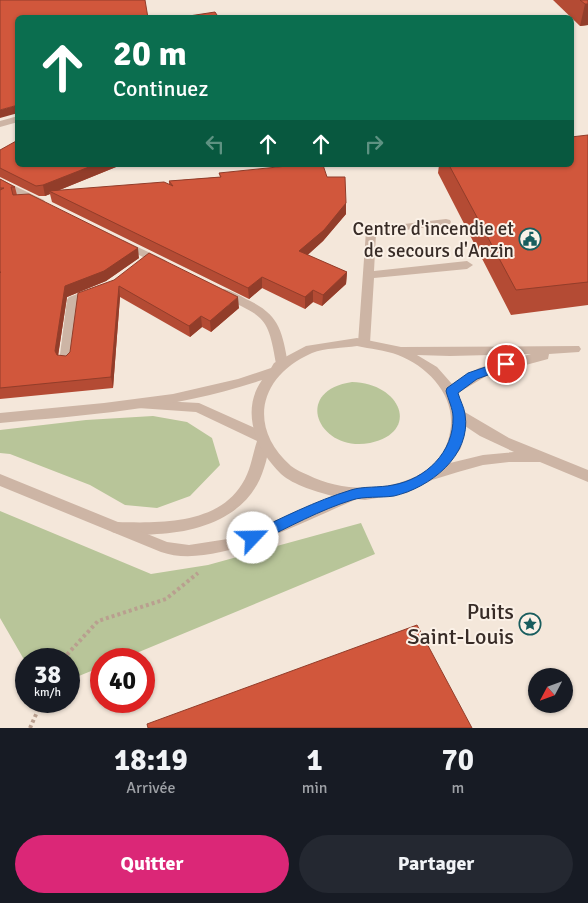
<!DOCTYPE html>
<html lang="fr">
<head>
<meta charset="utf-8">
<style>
	body { margin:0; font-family:Signika,sans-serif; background:#242831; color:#f1f3f6; height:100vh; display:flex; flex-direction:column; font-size:19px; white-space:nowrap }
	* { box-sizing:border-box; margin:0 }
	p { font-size:16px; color:#9ea1a6 }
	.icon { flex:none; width:28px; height:28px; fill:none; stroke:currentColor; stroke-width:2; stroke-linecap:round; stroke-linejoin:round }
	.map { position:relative; height:728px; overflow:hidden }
	.drawer { display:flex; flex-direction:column; background:#171b24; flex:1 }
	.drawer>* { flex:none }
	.guide { position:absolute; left:15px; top:15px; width:559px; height:152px; border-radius:8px; box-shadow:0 1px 4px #0004; background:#0b6e4f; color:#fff; overflow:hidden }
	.needle { width:32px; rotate:229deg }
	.controls { position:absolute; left:528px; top:668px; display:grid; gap:10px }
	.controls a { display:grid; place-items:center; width:45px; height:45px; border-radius:50%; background:#171b24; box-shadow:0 1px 4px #0004; font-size:25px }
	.speed { position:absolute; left:15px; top:648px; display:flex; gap:10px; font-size:25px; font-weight:700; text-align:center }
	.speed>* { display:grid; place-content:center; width:65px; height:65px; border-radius:50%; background:#171b24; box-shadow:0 1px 4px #0004; line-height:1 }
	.speed small { font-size:12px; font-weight:400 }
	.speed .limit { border:8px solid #d22; background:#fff; color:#111 }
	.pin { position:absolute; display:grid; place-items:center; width:42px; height:42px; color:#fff; margin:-21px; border:2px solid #fff; border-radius:50%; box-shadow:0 1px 5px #0007 }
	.me { position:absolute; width:55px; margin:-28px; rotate:66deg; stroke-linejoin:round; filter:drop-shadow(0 0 4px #0008) }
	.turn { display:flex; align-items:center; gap:18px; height:105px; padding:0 15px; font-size:22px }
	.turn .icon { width:65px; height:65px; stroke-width:2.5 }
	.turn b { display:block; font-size:35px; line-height:42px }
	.lanes { display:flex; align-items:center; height:48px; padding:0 15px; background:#0003; justify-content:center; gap:25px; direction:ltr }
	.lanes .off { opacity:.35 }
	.eta { display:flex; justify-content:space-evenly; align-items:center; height:85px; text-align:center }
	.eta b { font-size:30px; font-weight:700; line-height:35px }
	.primary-button { display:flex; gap:10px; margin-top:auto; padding:10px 15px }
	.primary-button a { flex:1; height:58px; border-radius:30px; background:#db2777; color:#fff; font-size:20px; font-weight:700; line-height:58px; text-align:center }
	.primary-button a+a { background:#242831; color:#f1f3f6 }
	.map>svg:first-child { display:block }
	.green { fill:#b8c599 }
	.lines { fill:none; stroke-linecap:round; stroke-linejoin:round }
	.path { stroke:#b99f8f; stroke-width:4; stroke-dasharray:3 3; stroke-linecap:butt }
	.service { fill:#cdb5a5; fill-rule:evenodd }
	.minor { fill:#cdb5a5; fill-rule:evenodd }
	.tertiary { fill:#cdb5a5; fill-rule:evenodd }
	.wall { fill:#b44b34 }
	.shaded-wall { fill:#923d2a }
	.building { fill:#d1573c; stroke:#923d2a }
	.route { fill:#1a73e8; stroke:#114b97 }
	.labels { text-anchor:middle; stroke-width:4; stroke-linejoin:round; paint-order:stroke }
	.poi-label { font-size:19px; fill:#382c27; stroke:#fbf1e7; text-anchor:end }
	.near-poi-label { font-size:22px; fill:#382c27; stroke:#fbf1e7; text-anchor:end }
</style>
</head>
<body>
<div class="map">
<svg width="588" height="728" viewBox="0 0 588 728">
	<rect width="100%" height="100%" fill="#f4e7da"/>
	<g class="green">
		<path d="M352 382C401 383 421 432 370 443 319 453 291 391 352 382Z"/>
		<polygon points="153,416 187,422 212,438 220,465 190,496 157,508 125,505 90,485 10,454 0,453 0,430 86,420"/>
		<polygon points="0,511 151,574 208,565 361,523 375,554 122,659 101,659 101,667 69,680 69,659 26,659 26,663 0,618"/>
	</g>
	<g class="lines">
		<g class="path">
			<polyline points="63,659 98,621 166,599 198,573"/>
			<polyline points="30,728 42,701"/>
		</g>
		<g class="service">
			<polygon points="18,116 18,122 0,127 0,121"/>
			<polygon points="446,219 450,220 451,222 450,224 376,234 374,271 467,261 473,265 467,269 374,278 370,343 368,346 360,346 358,343 366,231 371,228"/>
			<polygon points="94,288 100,292 98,295 79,302 71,362 69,365 61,365 59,362 67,300 69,297"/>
			<path d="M143 400 199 403 264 432 265 437 270 442C268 451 267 460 264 468 250 515 202 532 157 534 143 535 125 537 112 532L110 528 112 524 117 522C158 523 217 525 242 484 251 470 252 456 257 441L196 412 138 408 136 405 138 402Z"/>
		</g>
		<g class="minor">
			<polygon points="0,179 44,200 45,202 40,205 36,204 0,186"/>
			<polygon points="123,240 165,260 167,262 165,264 157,264 119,245 118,243 119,241"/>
			<path d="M224 289C232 291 239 295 246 299 279 314 282 330 288 364L286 367H278L276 364C268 314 263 317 220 296L218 293Z"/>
		</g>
		<path class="tertiary" d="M357 338 401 347 579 346 581 349 579 352 549 354 548 359 488 375 458 393 463 411 509 438 588 470V482L540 462H509L483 465 458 472 432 480 407 493 365 500 357 499C306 520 214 571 161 552L0 486V474L167 542 189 545 234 538 334 496C319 493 293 485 281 474 256 450 240 411 262 380 177 409 88 415 0 423V413L104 403 173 394 238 379 271 368 274 363 306 346ZM357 346C370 349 385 350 398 355 429 367 457 397 450 432 448 445 441 460 430 468 397 492 345 494 308 475 303 473 296 470 291 466 247 427 259 376 312 353 325 348 343 348 357 346ZM531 354 479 368 452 384 437 367 417 355 450 356ZM465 426 480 436 514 452 483 455 450 463 461 448Z"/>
	</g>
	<g class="wall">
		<polygon points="553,0 588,0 588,25 580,26"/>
		<polygon points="588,135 588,305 511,315 438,173 439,165 571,165"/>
		<polygon points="0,150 116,167 57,191 169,185 169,181 220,177 219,173 327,177 346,214 323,241 307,255 347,272 346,284 322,306 313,302 305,309 262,288 249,299 52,202 50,194 45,196 39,196 0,177"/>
		<polygon points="0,179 15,187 17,195 139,258 106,281 67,297 58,356 66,356 70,352 114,280 239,308 211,332 202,327 190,337 120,297 113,388 0,399"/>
	</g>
	<g class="shaded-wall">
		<polygon points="585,4 588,4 588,25 580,26"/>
		<polygon points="18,105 18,113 0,118 0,110"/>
		<polygon points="94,165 115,165 116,167 52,193 49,191 50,194 45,196 43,185"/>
		<polygon points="346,203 346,214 323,241 299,263 299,251"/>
		<polygon points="138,248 139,258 106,281 67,297 57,362 55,351 65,286"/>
		<polygon points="347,272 346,284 322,306 323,295"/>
		<polygon points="262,277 262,288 249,299 248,288"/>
		<polygon points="119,286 120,297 113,388 111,377"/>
		<polygon points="313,290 313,302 305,309 305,297"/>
		<polygon points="238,297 239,308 211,332 210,321"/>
		<polygon points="201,316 202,327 190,337 189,326"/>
	</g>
	<g class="building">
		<polygon points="0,0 145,0 148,18 80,18 79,16 69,18 18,18 18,39 16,39 18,43 18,105 0,110"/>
		<polygon points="580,0 588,0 588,4 585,4"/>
		<polygon points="215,12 219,18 176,18"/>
		<polygon points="588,135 588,282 516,290 449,165 571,165 571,137"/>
		<polygon points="18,140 18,165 94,165 43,185 36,186 0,168 0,150"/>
		<polygon points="297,165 323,165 327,177 345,177 346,203 324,230 299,251 347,272 323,295 313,290 305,297 262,277 248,288 49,191 164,182 173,186 169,181 221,177 219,173"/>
		<polygon points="0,179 15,187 11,187 13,195 29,194 138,248 104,271 65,286 55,351 57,355 66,356 70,352 78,293 114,280 149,253 238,297 210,321 201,316 189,326 119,286 111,377 0,388 0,273 1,272 0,272 0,190 4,188 0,188"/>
		<polygon points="417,625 472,728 148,728 147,724"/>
	</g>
	<path class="route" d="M506 360 512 364 510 367 477 379 458 393C460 400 464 407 465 414 472 456 429 488 394 496 381 498 364 496 352 500 320 510 289 527 258 542L253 543 248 542 247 538 248 534C282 518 315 501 351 490 363 486 379 488 393 485 426 479 454 452 453 417 453 409 448 399 446 391L447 388 468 373Z"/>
	<defs>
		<g id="civic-ring" transform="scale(1.125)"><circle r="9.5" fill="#fbf1e7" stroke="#185d5e" stroke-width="1.5"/><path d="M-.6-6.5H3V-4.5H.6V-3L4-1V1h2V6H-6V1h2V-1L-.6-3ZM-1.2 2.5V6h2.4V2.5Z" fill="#185d5e"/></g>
		<g id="sight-ring" transform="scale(1.125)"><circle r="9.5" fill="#fbf1e7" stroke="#185d5e" stroke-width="1.5"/><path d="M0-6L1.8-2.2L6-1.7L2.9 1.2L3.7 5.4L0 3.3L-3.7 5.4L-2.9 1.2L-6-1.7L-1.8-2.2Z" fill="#185d5e"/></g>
	</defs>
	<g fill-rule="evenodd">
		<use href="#civic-ring" x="530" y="239"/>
		<use href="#sight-ring" x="530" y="624"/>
	</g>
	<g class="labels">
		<g class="poi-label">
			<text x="514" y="235">Centre d'incendie et<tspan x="514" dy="22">de secours d'Anzin</tspan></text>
		</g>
		<g class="near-poi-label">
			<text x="514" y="619">Puits<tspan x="514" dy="25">Saint-Louis</tspan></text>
		</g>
	</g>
</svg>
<div class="controls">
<a><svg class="needle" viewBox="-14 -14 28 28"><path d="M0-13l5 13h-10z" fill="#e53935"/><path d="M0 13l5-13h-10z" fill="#9ea1a6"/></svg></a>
</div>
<div class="speed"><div>38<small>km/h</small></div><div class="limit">40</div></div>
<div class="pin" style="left:506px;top:364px;background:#d93025"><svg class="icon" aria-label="arrive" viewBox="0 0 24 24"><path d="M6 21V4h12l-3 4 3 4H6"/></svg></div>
<svg class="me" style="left:253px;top:538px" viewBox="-20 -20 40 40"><circle r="19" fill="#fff"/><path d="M0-13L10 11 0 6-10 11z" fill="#1a73e8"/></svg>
<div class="guide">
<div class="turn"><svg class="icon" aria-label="ahead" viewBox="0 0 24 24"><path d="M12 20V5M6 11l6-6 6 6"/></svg><div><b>20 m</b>Continuez</div></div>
<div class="lanes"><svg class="icon off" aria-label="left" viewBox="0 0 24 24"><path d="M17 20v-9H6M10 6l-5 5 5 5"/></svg><svg class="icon" aria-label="ahead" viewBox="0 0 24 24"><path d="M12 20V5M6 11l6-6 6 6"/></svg><svg class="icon" aria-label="ahead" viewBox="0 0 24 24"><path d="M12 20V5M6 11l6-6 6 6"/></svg><svg class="icon off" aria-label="right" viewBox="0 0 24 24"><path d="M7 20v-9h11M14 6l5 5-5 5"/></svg></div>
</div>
</div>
<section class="drawer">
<div class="eta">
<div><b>18:19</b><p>Arrivée</p></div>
<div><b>1</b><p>min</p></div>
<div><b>70</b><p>m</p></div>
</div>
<div class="primary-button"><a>Quitter</a><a>Partager</a></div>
</section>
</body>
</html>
